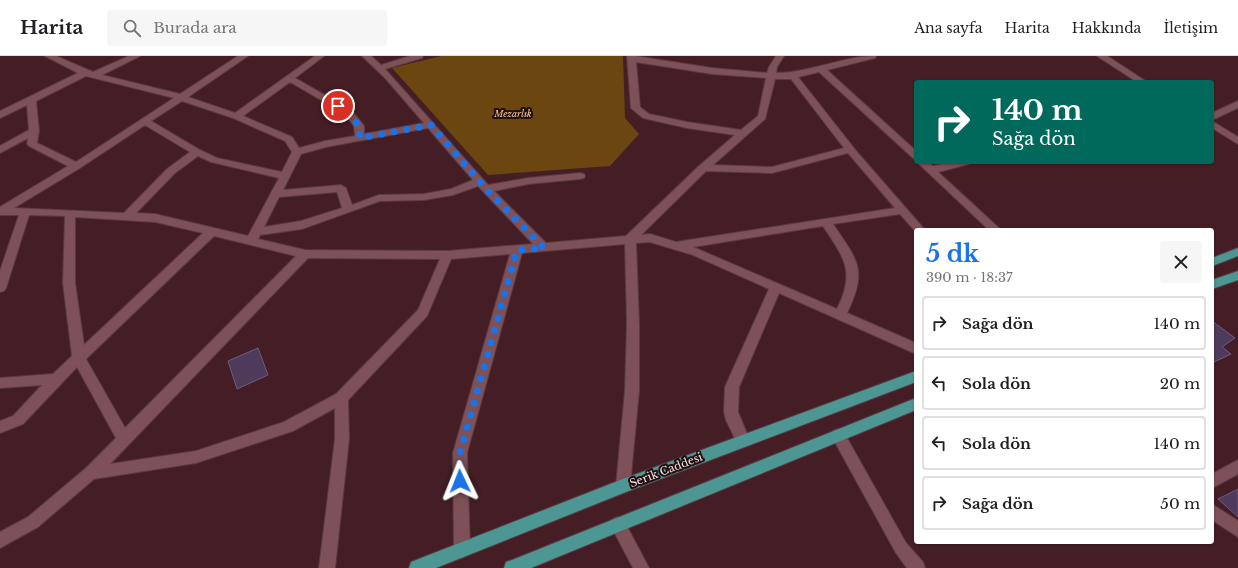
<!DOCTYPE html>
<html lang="tr">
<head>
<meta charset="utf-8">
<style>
	body { margin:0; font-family:"Libre Baskerville",serif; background:#f6f6f6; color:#202124; height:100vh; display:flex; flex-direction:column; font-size:15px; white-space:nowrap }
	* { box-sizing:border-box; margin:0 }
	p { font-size:13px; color:#757577 }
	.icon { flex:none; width:22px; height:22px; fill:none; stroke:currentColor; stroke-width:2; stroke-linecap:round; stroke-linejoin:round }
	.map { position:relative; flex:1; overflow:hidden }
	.details { position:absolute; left:914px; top:172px; width:300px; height:316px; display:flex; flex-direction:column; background:#fff; border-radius:4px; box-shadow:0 1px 3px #0004 }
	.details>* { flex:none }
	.guide { position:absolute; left:914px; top:24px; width:300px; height:84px; border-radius:4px; box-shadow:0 1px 3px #0004; background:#00695c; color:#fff; overflow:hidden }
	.pin { position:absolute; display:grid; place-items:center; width:34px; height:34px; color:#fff; margin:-17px; border:2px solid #fff; border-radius:50%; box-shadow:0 1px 4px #0007 }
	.me { position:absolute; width:44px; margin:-22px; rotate:358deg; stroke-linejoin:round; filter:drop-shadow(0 0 3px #0008) }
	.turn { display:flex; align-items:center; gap:14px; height:84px; padding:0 12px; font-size:18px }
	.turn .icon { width:52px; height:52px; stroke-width:2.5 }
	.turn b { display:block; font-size:28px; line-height:34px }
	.round { display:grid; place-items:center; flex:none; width:42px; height:42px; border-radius:4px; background:#f6f6f6 }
	.headline { display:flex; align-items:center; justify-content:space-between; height:68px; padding:0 12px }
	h1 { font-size:24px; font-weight:700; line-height:30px; color:#1a73e8 }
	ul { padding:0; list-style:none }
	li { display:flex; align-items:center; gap:12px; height:54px; margin:0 8px 6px; padding:0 4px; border:2px solid #e0e0e0; border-radius:4px }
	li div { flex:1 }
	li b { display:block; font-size:15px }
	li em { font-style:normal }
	header { display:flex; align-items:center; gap:24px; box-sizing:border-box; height:56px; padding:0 20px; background:#fff; border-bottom:1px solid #e0e0e0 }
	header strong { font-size:19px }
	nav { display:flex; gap:22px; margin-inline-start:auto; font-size:14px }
	.search { width:280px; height:36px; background:#f6f6f6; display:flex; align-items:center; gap:10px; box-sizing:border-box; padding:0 14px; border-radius:4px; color:#757577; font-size:15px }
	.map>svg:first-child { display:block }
	.green { fill:#6c4611 }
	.building { fill:#4e3b5c; stroke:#6f5b7e }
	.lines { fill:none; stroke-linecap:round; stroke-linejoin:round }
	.minor-casing { stroke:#5b3a41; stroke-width:2 }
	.tertiary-casing { stroke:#5b3a41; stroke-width:2 }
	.trunk-casing { stroke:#5b3a41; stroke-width:2 }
	.minor { fill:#7d5157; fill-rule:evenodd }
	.tertiary { fill:#7d5157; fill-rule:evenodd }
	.trunk { fill:#4c9693; fill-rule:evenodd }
	.route { stroke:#1a73e8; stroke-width:7; stroke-dasharray:0 12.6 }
	.labels { text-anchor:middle; stroke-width:4; stroke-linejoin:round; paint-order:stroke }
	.far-park-label { font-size:9px; font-style:italic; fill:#fac990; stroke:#200e11 }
	.street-label { font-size:11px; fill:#fadfe2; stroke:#200e11 }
</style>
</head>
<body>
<header>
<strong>Harita</strong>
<div class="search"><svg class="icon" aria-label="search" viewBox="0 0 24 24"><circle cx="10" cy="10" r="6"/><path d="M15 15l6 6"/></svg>Burada ara</div>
<nav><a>Ana sayfa</a><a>Harita</a><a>Hakkında</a><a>İletişim</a></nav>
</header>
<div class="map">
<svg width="1238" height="512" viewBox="0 0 1238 512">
	<rect width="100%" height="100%" fill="#451e25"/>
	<polygon class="green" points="441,0 623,0 625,62 639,78 610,110 488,119 392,12"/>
	<g class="building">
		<polygon points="1212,265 1235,282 1222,291 1231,298 1212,307"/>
		<polygon points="258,292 268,319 237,333 228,305"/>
		<polygon points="1238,433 1238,461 1218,443"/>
	</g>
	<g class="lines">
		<g class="minor-casing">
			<g id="minor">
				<path d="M45 0H56L93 16 129 0H140L102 19 180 38 238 0H248L188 41 235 57 315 0H324L295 22 351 54 364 70V78L424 67 386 23 362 0H371L381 9 410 0H423L422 2 385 13 488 129 528 122 580 117 584 118 585 120 584 122 580 123 528 128 494 135 546 187 626 180 699 110 735 79 687 72 643 62 631 52 627 0H635L712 12 767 17 769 11 776 0H784L777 11 776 17C810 17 842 0 876 0L875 2 827 14 916 95V103L913 102 819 16 798 21 857 96 925 174H916V176L900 158 833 168C858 205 868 214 847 257L916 287V298L779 237 739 331 738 356 750 385 748 389 743 391 738 389 726 364 724 356 725 331 769 233 693 199 650 186 636 187 639 268V335L630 430 628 435 623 437 618 435 616 430 625 335 627 268 625 188 522 197 467 397 470 494 467 499 462 502 457 499 454 494 453 397 510 198 451 203 427 260 348 344 349 383 335 512H319L335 383V352L293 375 196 407 94 423 38 471 0 492V476L28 461 86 412 116 382 77 311 23 368 0 377V365L13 360 42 329 0 332V322L53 318 72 300 63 227 65 160 29 159 6 232 4 235 0 236V215L19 159H0V151L68 110 29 90 27 88 28 82 0 97V90L29 74 27 49 0 62V55L78 17ZM636 6 712 18 766 22 758 60 741 74 687 66 649 58 640 51ZM86 20 174 42 76 106 37 87 39 75 36 45ZM775 23H791L844 92 772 111 713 109 765 63ZM290 26 345 58 354 70 355 80 325 85 299 92 292 81 243 60ZM182 45 233 62 285 85 292 96 282 116 217 102 200 94 151 65ZM145 69 190 96 167 113 124 157 14 152 80 112ZM428 72 473 124 451 133 424 138 379 139 352 149 346 132 341 129 283 134 301 98 326 91ZM848 97 895 152 676 186 650 178 641 179 706 115 772 117ZM198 100 211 106 279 122 248 180 155 158 136 157 175 117ZM478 130 533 188 447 195 305 194 258 183 260 179 302 173 380 145 424 144 453 139ZM337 136 342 152 301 165 264 171 279 141ZM75 161 155 166 203 177 84 289 75 227ZM823 170C844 202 856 215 837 253L693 191ZM214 180 296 200 125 372 86 303ZM308 202 440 203 418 254 336 338 284 366 196 395 110 408Z"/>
				<polygon points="1097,0 1107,0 1147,26 1137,26"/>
				<polygon points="1238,45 1238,52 1212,64 1212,57"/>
				<polygon points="1212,65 1238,81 1238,88 1212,72"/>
				<polygon points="917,106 928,106 933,110 952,106 971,106 969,108 938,116 1001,174 989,174"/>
				<polygon points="838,373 843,375 906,487 923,506 925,512 907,512 896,497 831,379 833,375"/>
				<polygon points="1238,404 1238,418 1212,432 1212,418"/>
				<polygon points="618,461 623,463 649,512 633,512 610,468 613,463"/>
			</g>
		</g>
		<g class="tertiary-casing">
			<polygon id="tertiary" points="1212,448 1238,465 1238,481 1212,464"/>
		</g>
		<g class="trunk-casing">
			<g id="trunk">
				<polygon points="1238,192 1238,200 1212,210 1212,202"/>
				<polygon points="1238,215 1238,224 1212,233 1212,224"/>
				<polygon points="916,315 916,326 626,436 436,512 409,512 411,506 623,423"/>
				<polygon points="916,342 916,354 531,512 504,512 506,506 512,504"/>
			</g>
		</g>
		<use href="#minor" class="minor"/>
		<use href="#tertiary" class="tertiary"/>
		<use href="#trunk" class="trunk"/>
	</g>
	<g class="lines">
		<path class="route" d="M338 50C352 58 359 65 360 82L431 69 486 133 544 192 517 194 460 397V425"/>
	</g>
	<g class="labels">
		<g class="far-park-label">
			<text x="513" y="61">Mezarlık</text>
		</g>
		<g class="street-label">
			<text transform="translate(666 414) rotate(-21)" y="4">Serik Caddesi</text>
		</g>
	</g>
</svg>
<div class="pin" style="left:338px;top:50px;background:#d93025"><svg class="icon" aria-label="arrive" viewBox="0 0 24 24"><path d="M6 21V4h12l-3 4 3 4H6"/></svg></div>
<svg class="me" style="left:460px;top:425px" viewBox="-20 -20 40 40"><path d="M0-17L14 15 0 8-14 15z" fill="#1a73e8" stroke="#fff" stroke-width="4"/></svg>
<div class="guide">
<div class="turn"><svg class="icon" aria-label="right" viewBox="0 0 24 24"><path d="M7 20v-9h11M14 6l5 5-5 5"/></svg><div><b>140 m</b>Sağa dön</div></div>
</div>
<section class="details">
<div class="headline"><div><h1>5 dk</h1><p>390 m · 18:37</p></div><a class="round"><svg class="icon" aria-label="close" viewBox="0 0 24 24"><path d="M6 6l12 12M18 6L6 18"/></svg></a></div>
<ul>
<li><svg class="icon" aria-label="right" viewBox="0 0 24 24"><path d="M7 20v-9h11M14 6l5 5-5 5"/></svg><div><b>Sağa dön</b></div><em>140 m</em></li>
<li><svg class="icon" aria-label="left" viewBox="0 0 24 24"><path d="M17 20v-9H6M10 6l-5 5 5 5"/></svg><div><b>Sola dön</b></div><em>20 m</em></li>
<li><svg class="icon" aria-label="left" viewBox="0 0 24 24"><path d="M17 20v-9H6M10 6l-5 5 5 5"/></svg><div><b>Sola dön</b></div><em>140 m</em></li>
<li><svg class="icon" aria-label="right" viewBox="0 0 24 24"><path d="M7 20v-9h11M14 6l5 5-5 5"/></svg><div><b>Sağa dön</b></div><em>50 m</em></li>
</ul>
</section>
</div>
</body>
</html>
